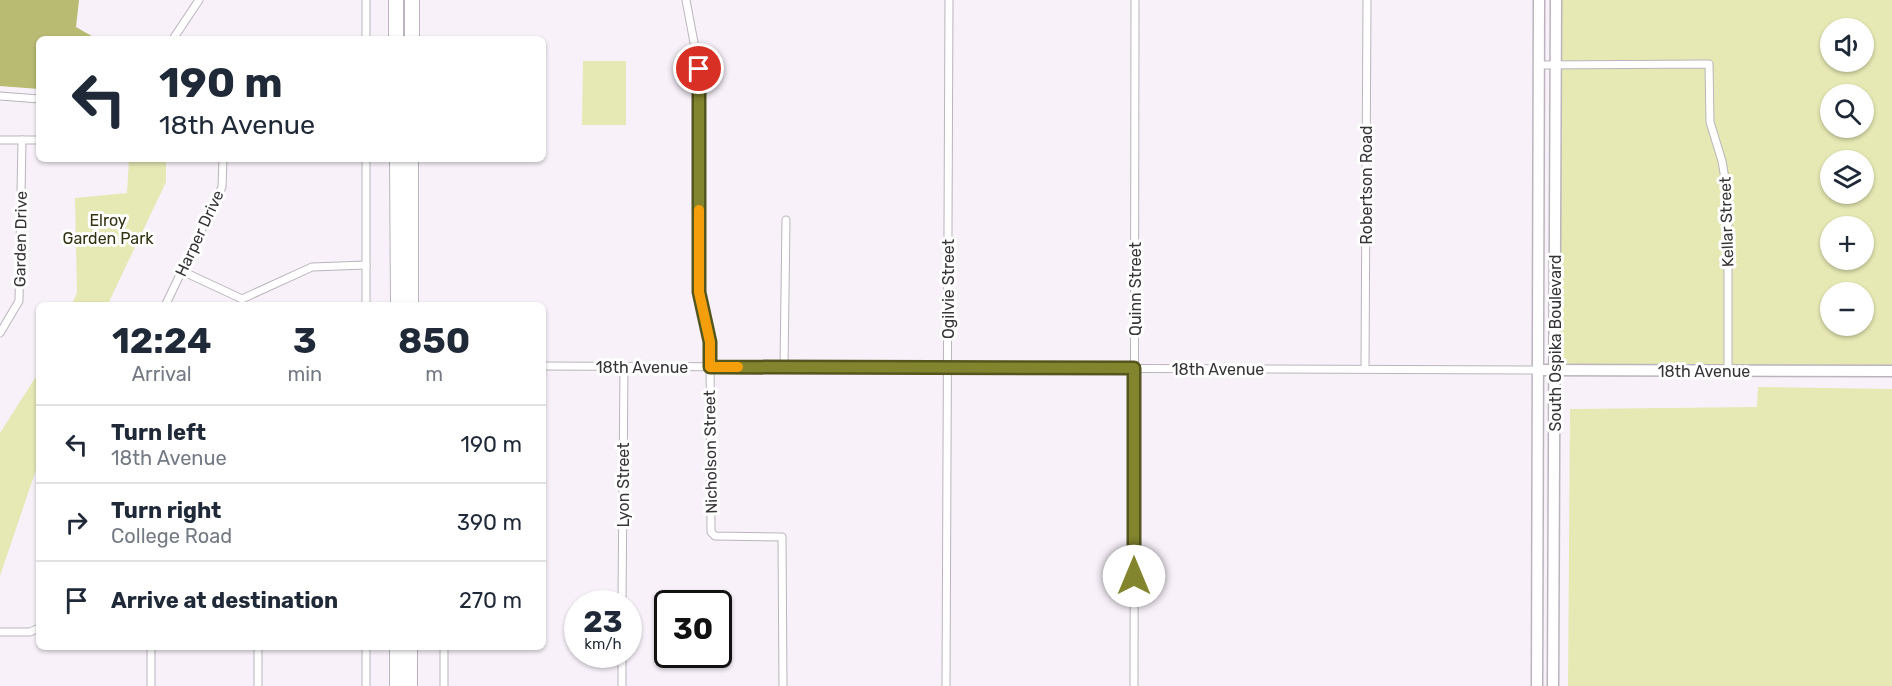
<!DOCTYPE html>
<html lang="en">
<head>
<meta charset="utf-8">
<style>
	body { margin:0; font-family:Rubik,sans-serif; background:#f6f6f7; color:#1f2937; height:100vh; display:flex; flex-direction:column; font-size:22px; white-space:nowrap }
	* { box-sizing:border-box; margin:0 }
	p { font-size:20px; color:#747a83 }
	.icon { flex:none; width:33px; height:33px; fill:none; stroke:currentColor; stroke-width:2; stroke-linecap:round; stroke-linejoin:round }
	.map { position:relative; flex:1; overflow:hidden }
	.panel { position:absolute; left:36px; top:302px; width:510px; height:348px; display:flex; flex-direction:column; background:#fff; border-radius:9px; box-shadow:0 2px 4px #0004 }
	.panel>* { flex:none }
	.hud { position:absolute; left:36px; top:36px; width:510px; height:126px; border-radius:9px; box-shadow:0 2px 4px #0004; background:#fff; color:#1f2937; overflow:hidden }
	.buttons { position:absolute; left:1820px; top:18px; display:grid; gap:12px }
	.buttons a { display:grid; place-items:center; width:54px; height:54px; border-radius:50%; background:#fff; box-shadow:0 2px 4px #0004; font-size:30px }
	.speed { position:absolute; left:564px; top:590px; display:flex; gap:12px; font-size:30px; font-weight:700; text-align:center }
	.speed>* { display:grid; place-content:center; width:78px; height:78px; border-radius:50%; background:#fff; box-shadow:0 2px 4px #0004; line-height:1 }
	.speed small { font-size:15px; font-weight:400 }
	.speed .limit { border:3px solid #111; border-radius:9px; background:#fff; color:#111 }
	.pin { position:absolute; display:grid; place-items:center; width:51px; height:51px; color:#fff; margin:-26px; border:3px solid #fff; border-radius:50%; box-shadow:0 2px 6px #0007 }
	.me { position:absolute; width:66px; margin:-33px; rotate:0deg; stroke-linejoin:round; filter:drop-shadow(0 0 4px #0008) }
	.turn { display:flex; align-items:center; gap:21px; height:126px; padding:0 24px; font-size:27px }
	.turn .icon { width:78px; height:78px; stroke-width:2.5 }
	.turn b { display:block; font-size:42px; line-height:51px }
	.eta { display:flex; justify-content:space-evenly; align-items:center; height:102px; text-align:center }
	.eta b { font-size:36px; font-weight:700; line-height:42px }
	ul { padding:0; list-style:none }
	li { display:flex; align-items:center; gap:18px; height:78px; padding:0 24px; border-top:2px solid #e0e1e3 }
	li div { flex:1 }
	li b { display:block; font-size:22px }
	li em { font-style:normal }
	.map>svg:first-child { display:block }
	.green { fill:#e6e9b3; fill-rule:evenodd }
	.forest { fill:#b9bb73 }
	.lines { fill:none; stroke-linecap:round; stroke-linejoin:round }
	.street-casing { stroke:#bbb4bd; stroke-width:9 }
	.secondary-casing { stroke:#bbb4bd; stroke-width:13 }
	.highway-casing { stroke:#bbb4bd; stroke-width:16 }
	.street { stroke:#fff; stroke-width:7 }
	.secondary { stroke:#fff; stroke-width:10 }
	.highway { stroke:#fff; stroke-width:14 }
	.route-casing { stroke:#55561e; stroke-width:15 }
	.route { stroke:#83842e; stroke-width:10 }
	.slow { stroke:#f59e0b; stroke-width:10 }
	.labels { text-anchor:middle; stroke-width:6; stroke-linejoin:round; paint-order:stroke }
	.street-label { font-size:16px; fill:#373438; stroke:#fff }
	.park-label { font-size:16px; fill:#323212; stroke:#fff }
</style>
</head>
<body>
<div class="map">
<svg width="1892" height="686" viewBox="0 0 1892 686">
	<rect width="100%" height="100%" fill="#f8f1fa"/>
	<g class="green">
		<path d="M1556 0H1892V369H1556ZM1830 28H1863V62H1830ZM1830 94H1863V128H1830ZM1830 160H1863V194H1830ZM1830 226H1863V260H1830ZM1830 292H1863V326H1830Z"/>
		<polygon points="583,61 626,61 626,125 582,125"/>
		<polygon points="129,159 166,159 166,182 108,304 72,304 77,293 75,198 127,193"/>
		<polygon points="39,372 39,461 0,576 0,433"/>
		<polygon points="1758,387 1892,389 1892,686 1568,686 1570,409 1757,407"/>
	</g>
	<polygon class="forest" points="0,0 79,0 76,27 97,39 39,39 39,89 0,86"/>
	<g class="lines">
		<g class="street-casing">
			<g id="street">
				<polyline points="366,0 366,39"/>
				<polyline points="686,0 699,69 699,292 710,342 711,532 715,536 782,537 783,686"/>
				<polyline points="173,39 199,0"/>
				<polyline points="1539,65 1709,64 1710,122 1722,161 1728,196 1728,371"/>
				<polyline points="0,96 39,99"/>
				<polyline points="0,140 39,140"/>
				<polyline points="182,271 242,299 312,267 366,265"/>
				<polyline points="166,304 222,187 223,159"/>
				<polyline points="366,304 366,159"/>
				<polyline points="0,333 19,301 22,140"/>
				<polyline points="543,366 1538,370"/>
				<polyline points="784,367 786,220"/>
				<polyline points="1365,369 1367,0"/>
				<polyline points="622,603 624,366"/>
				<polyline points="0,632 30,632 39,628"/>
				<polyline points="366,646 366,686"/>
				<polyline points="444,646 444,686"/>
				<polyline points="151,686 151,646"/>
				<polyline points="258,686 258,646"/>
				<polyline points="622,686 622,654"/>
				<polyline points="946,686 949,0"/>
				<polyline points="1134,686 1135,0"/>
			</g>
		</g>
		<g class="secondary-casing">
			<g id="secondary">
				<polyline points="1538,370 1892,371"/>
				<polyline points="1537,686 1539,0"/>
				<polyline points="1553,686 1556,0"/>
			</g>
		</g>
		<g class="highway-casing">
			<g id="highway">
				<polyline points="396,0 396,39"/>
				<polyline points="412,39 412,0"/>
				<polyline points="397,159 398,304"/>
				<polyline points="411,304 411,159"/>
				<polyline points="410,646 410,686"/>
				<polyline points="397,686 397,646"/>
			</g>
		</g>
		<use href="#street" class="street"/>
		<use href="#secondary" class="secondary"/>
		<use href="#highway" class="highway"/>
	</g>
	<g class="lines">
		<g class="route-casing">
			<polyline id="route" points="699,69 699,292 710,342 710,367 1134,368 1134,576"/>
		</g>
		<use href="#route" class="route"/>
		<polyline class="slow" points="699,210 699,292 710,342 710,367 738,367"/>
	</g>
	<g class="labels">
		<g class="street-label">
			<text transform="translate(1366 185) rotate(-90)" y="6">Robertson Road</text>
			<text transform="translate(1726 222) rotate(-92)" y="6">Kellar Street</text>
			<text transform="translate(199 233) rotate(-65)" y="6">Harper Drive</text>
			<text transform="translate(20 239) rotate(-89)" y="6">Garden Drive</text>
			<text transform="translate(948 289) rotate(-90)" y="6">Ogilvie Street</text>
			<text transform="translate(1135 289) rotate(-90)" y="6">Quinn Street</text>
			<text transform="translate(1555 343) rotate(-90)" y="6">South Ospika Boulevard</text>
			<text x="642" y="373">18th Avenue</text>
			<text x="1218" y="375">18th Avenue</text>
			<text x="1704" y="377">18th Avenue</text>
			<text transform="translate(710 452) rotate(-91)" y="6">Nicholson Street</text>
			<text transform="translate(623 485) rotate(-90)" y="6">Lyon Street</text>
		</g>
		<g class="park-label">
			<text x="108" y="226">Elroy<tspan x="108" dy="18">Garden Park</tspan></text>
		</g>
	</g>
</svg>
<div class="buttons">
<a><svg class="icon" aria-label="sound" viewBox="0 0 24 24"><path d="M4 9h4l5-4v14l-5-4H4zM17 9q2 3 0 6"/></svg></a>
<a><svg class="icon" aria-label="search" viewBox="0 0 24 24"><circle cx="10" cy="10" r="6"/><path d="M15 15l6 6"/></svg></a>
<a><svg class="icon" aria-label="layers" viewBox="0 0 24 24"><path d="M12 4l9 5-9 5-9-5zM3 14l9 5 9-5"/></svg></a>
<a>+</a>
<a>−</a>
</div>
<div class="speed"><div>23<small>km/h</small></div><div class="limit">30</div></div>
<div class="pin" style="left:699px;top:69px;background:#d93025"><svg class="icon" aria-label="arrive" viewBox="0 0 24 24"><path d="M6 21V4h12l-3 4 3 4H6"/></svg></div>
<svg class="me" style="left:1134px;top:576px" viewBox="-20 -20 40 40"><circle r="19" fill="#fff"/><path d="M0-13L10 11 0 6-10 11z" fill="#83842e"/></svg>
<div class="hud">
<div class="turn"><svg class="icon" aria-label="left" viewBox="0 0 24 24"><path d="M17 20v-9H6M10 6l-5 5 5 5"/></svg><div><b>190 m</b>18th Avenue</div></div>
</div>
<section class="panel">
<div class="eta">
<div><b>12:24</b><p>Arrival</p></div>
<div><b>3</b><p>min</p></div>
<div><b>850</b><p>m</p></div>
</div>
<ul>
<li><svg class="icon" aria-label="left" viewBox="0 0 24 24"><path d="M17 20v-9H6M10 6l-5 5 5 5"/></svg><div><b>Turn left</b><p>18th Avenue</p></div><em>190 m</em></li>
<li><svg class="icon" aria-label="right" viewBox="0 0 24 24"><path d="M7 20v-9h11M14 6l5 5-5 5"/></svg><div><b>Turn right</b><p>College Road</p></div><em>390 m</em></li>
<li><svg class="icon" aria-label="arrive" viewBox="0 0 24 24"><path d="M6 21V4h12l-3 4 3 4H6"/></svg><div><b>Arrive at destination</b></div><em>270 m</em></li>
</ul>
</section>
</div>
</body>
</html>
